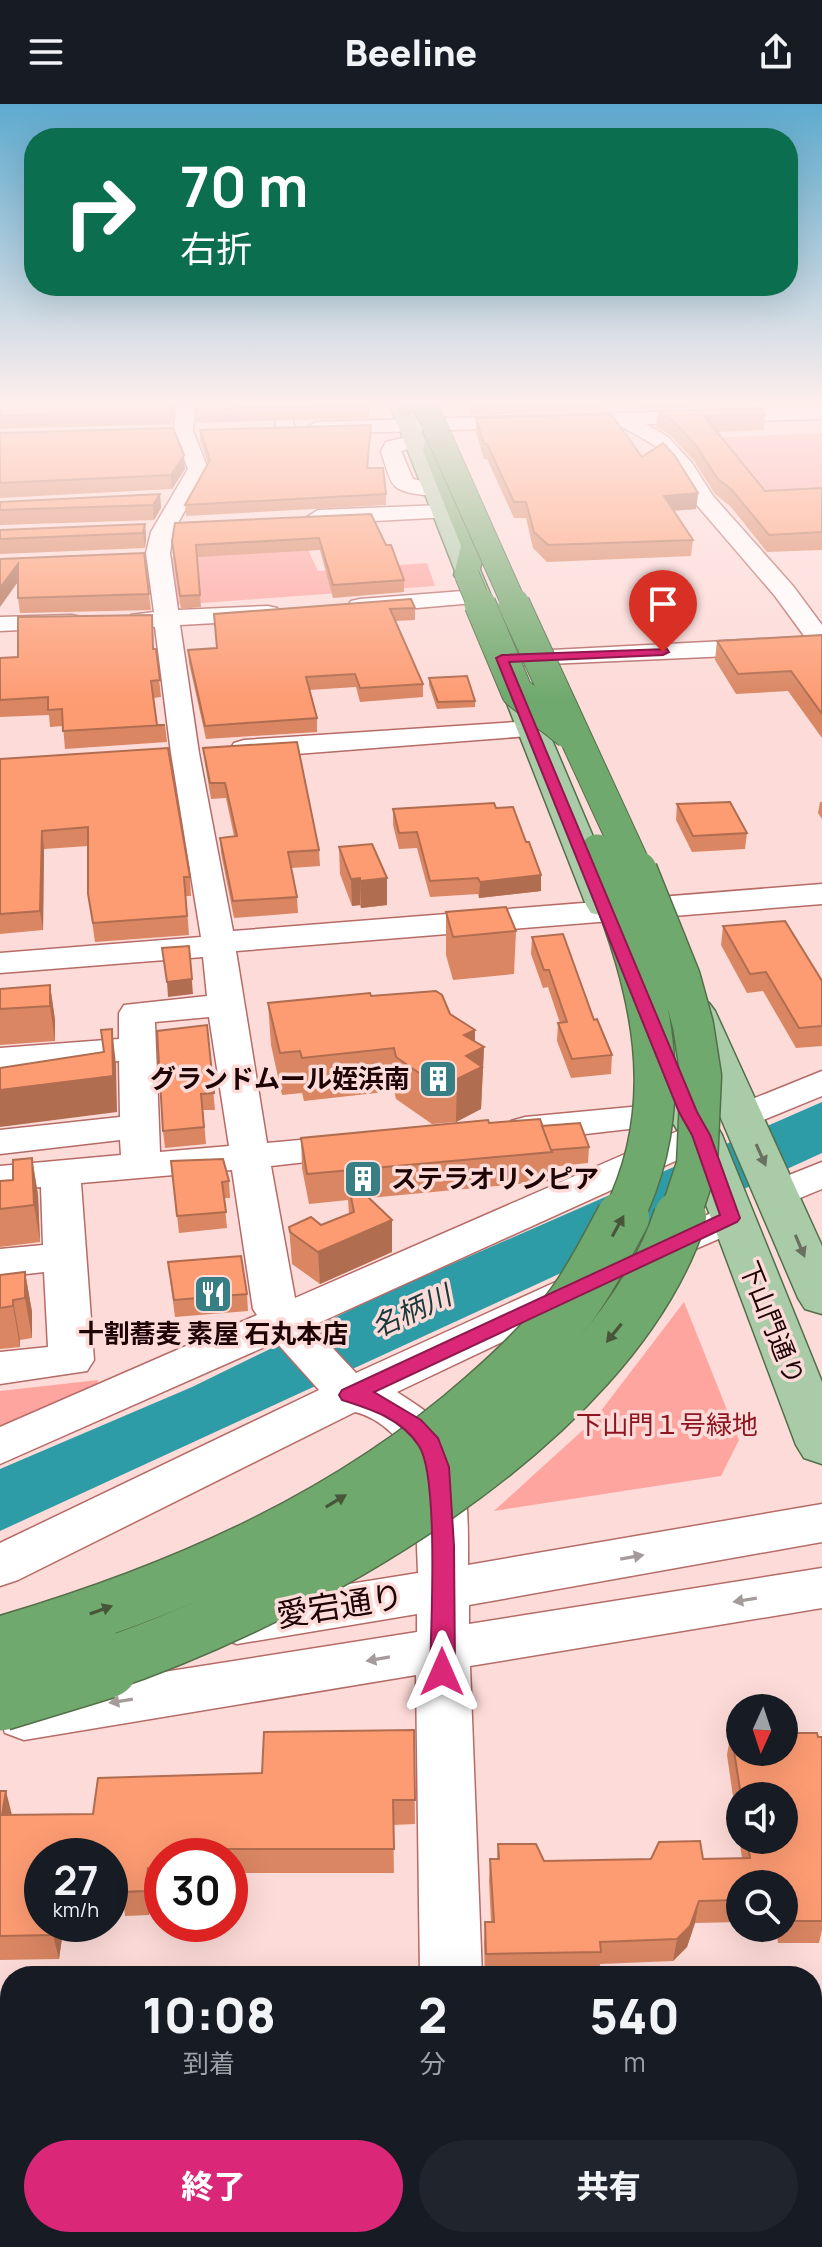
<!DOCTYPE html>
<html lang="ja">
<head>
<meta charset="utf-8">
<style>
	body { margin:0; font-family:Manrope,"Noto Sans JP",sans-serif; background:#20242c; color:#f1f3f6; height:100vh; display:flex; flex-direction:column; font-size:30px; white-space:nowrap }
	* { box-sizing:border-box; margin:0 }
	p { font-size:26px; color:#9ea1a6 }
	.icon { flex:none; width:44px; height:44px; fill:none; stroke:currentColor; stroke-width:2; stroke-linecap:round; stroke-linejoin:round }
	.map { position:relative; flex:1; overflow:hidden }
	.panel { position:absolute; left:0px; top:1862px; width:822px; height:282px; display:flex; flex-direction:column; background:#171b24; border-radius:32px 32px 0 0; box-shadow:0 8px 32px #0002 }
	.panel>* { flex:none }
	.hud { position:absolute; left:24px; top:24px; width:774px; height:168px; border-radius:32px; box-shadow:0 8px 32px #0002; background:#0b6e4f; color:#fff; overflow:hidden }
	.needle { width:52px; rotate:183deg }
	.fabs { position:absolute; left:726px; top:1590px; display:grid; gap:16px }
	.fabs a { display:grid; place-items:center; width:72px; height:72px; border-radius:50%; background:#171b24; box-shadow:0 8px 32px #0002; font-size:40px }
	.speed { position:absolute; left:24px; top:1734px; display:flex; gap:16px; font-size:40px; font-weight:700; text-align:center }
	.speed>* { display:grid; place-content:center; width:104px; height:104px; border-radius:50%; background:#171b24; box-shadow:0 8px 32px #0002; line-height:1 }
	.speed small { font-size:20px; font-weight:400 }
	.speed .limit { border:12px solid #d22; background:#fff; color:#111 }
	.pin { position:absolute; display:grid; place-items:center; width:68px; height:68px; color:#fff; margin:-82px -34px; border-radius:50% 50% 50% 0; rotate:-45deg; box-shadow:0 0 8px #0007 }
	.pin .icon { rotate:45deg }
	.me { position:absolute; width:88px; margin:-44px; rotate:0deg; stroke-linejoin:round; filter:drop-shadow(0 0 6px #0008) }
	.turn { display:flex; align-items:center; gap:28px; height:168px; padding:0 24px; font-size:36px }
	.turn .icon { width:104px; height:104px; stroke-width:2.5 }
	.turn b { display:block; font-size:56px; line-height:68px }
	.eta { display:flex; justify-content:space-evenly; align-items:center; height:136px; text-align:center }
	.eta b { font-size:48px; font-weight:800; line-height:56px }
	.button { display:flex; gap:16px; margin-top:auto; padding:16px 24px }
	.button a { flex:1; height:92px; border-radius:48px; background:#db2777; color:#fff; font-size:32px; font-weight:800; line-height:92px; text-align:center }
	.button a+a { background:#20242c; color:#f1f3f6 }
	header { display:flex; justify-content:space-between; align-items:center; height:104px; padding:0 24px; background:#171b24; font-size:36px; font-weight:800 }
	.map>svg:first-child { display:block }
	.green { fill:#fea5a0 }
	.water { fill:#2d9ca6 }
	.lines { fill:none; stroke-linecap:round; stroke-linejoin:round }
	.minor-casing { stroke:#b56b67; stroke-width:3 }
	.major-casing { stroke:#536f49; stroke-width:3 }
	.highway-casing { stroke:#536f49; stroke-width:3 }
	.minor { fill:#fff; fill-rule:evenodd }
	.major { fill:#a9cba7; fill-rule:evenodd }
	.highway { fill:#70a96d; fill-rule:evenodd }
	.highway-bridge-far4-casing { stroke:#536f49; stroke-width:26; stroke-linecap:butt }
	.highway-bridge-far3-casing { stroke:#536f49; stroke-width:33; stroke-linecap:butt }
	.highway-bridge-far2-casing { stroke:#536f49; stroke-width:43; stroke-linecap:butt }
	.highway-bridge-far1-casing { stroke:#536f49; stroke-width:55; stroke-linecap:butt }
	.highway-bridge-casing { stroke:#536f49; stroke-width:70; stroke-linecap:butt }
	.highway-bridge-far4 { stroke:#70a96d; stroke-width:24 }
	.highway-bridge-far3 { stroke:#70a96d; stroke-width:31 }
	.highway-bridge-far2 { stroke:#70a96d; stroke-width:40 }
	.highway-bridge-far1 { stroke:#70a96d; stroke-width:52 }
	.highway-bridge { stroke:#70a96d; stroke-width:67 }
	.wall { fill:#da8663; fill-rule:evenodd }
	.shaded-wall { fill:#b16d50 }
	.building { fill:#fd9c73; stroke:#b16d50; stroke-width:2 }
	.oneway { fill:#6a715e }
	.oneway2 { fill:#475639 }
	.oneway3 { fill:#a59b9b }
	.route { fill:#db2777; stroke:#8e194d; stroke-width:2 }
	.labels { text-anchor:middle; stroke-width:7; stroke-linejoin:round; paint-order:stroke }
	.poi-label { font-size:26px; font-weight:bold; fill:#1e0405; stroke:#fddbd8; text-anchor:end }
	.street-label { font-size:26px; fill:#1e0405; stroke:#fddbd8 }
	.park-label { font-size:26px; fill:#8c1520; stroke:#fddbd8 }
	.water-label { font-size:28px; font-style:italic; fill:#18393c; stroke:#fddbd8 }
	.near-street-label { font-size:32px; fill:#1e0405; stroke:#fddbd8 }
</style>
</head>
<body>
<header><svg class="icon" aria-label="menu" viewBox="0 0 24 24"><path d="M4 6h16M4 12h16M4 18h16"/></svg>Beeline<svg class="icon" aria-label="share" viewBox="0 0 24 24"><path d="M12 15V3M7 8l5-5 5 5M5 13v7h14v-7"/></svg></header>
<div class="map">
<svg width="822" height="2143" viewBox="0 0 822 2143">
	<rect width="100%" height="100%" fill="#fddbd8"/>
	<g class="green">
		<polygon points="822,329 822,395 760,397 679,335"/>
		<polygon points="308,446 318,467 427,459 435,482 174,501 168,453"/>
		<polygon points="684,1198 739,1336 721,1372 494,1407 594,1316"/>
		<polygon points="98,1276 96,1292 0,1332 0,1287"/>
	</g>
	<polygon class="water" points="822,998 822,1049 0,1427 0,1365 192,1283 381,1191"/>
	<g class="lines">
		<g class="minor-casing">
			<g id="minor">
				<path d="M178 296H196L193 327 208 365 173 428 170 449 178 506 268 502 277 504 280 509 277 514 268 516 180 521 199 649 233 827 822 780V800L236 847 267 1039 354 1031 368 1035 374 1043 368 1051 271 1062 295 1194 687 1023 701 1019 715 1023 720 1031 715 1039 312 1222 356 1269 571 1171 586 1167 601 1171 607 1181 601 1191 397 1288C415 1300 433 1310 446 1327 470 1358 468 1423 468 1461L822 1400V1438L469 1501V1520L822 1464V1504L470 1562 482 1872H420L416 1571 24 1636 5 1629C0 1617 0 1609 5 1597L24 1590 417 1528V1510L237 1540 219 1534 211 1519 219 1504 237 1498 418 1469 414 1363C406 1339 381 1314 355 1308L18 1476 0 1482V1439L319 1286 276 1238 0 1360V1323L257 1211 253 1205 232 1066 81 1079 94 1256 87 1267 0 1280V1248L48 1243 44 1168 0 1173V1145L43 1141 41 1083 0 1086V1062L121 1051 120 1036 0 1050V1026L120 1013 119 957 0 966V944L119 935V909L124 901 207 892 203 853 0 869V849L201 833 171 649 155 523 131 521 128 516 131 511 154 508 146 449 151 428 188 365 173 327ZM209 913 229 1042 160 1048 155 918Z"/>
				<polygon points="273,296 291,296 294,324 291,328 277,328"/>
				<polygon points="822,303 822,315 646,320 668,333 692,359 713,392 793,482 822,521 822,548 502,562 493,559 489,554 493,549 805,533 775,492 696,400 676,366 654,341 619,321 316,330 306,324 316,318"/>
				<path d="M415 331 422 333 425 337 422 341 401 347 413 375 442 381 445 386 442 391C432 393 405 390 396 383 389 378 384 356 381 347L386 338Z"/>
				<polygon points="442,401 450,403 453,408 450,413 318,420 307,413 318,406"/>
				<polygon points="476,486 485,488 488,493 485,498 360,509 351,507 348,502 351,497 360,495"/>
				<polygon points="72,511 81,513 84,518 81,523 0,527 0,513"/>
				<polygon points="532,617 542,619 546,625 542,631 244,654 234,651 230,645 234,639 244,636"/>
				<polygon points="822,967 822,992 744,1024 730,1020 725,1012 730,1004"/>
				<polygon points="684,998 698,1001 703,1009 698,1017 525,1037 511,1033 506,1025 511,1017 525,1013"/>
				<polygon points="822,1058 822,1085 778,1103 764,1099 758,1090 764,1081"/>
				<polygon points="731,1101 746,1105 752,1114 746,1123 654,1163 639,1159 633,1149 639,1139"/>
				<polygon points="3,1906 10,1909 10,1980 0,1985 0,1907"/>
				<polygon points="424,2134 492,2134 493,2143 423,2143"/>
			</g>
		</g>
		<g class="major-casing">
			<g id="major">
				<polygon points="388,296 408,296 622,801 617,809 604,812 591,809 586,801"/>
				<polygon points="695,895 709,899 715,907 822,1142 822,1210 805,1205 798,1194 675,907 681,899"/>
				<polygon points="653,909 667,913 673,921 709,1008 722,1031 822,1278 822,1360 804,1354 796,1341 680,1031 667,1008 633,921 639,913"/>
			</g>
		</g>
		<g class="highway-casing">
			<g id="highway">
				<polygon points="395,296 415,296 418,307 407,313 400,311"/>
				<polygon points="437,332 448,339 445,347 487,442 476,477 458,477 454,471 461,442 423,347 425,334"/>
			</g>
		</g>
		<use href="#minor" class="minor"/>
		<use href="#major" class="major"/>
		<use href="#highway" class="highway"/>
		<g class="highway-bridge-far4-casing">
			<g id="highway-bridge-far4">
				<polyline points="423,296 515,502"/>
				<polyline points="467,471 480,502"/>
			</g>
		</g>
		<g class="highway-bridge-far3-casing">
			<g id="highway-bridge-far3">
				<polyline points="480,500 517,588 569,629"/>
				<polyline points="514,500 638,769"/>
				<polyline points="597,746 606,769"/>
			</g>
		</g>
		<g class="highway-bridge-far2-casing">
			<g id="highway-bridge-far2">
				<path d="M605 767C651 883 681 998 622 1115"/>
				<polyline points="637,767 680,874 693,921 701,972 697,1061 679,1115"/>
			</g>
		</g>
		<g class="highway-bridge-far1-casing">
			<g id="highway-bridge-far1">
				<path d="M0 1539C174 1488 345 1415 483 1293 514 1266 546 1236 571 1202 591 1175 607 1143 623 1113"/>
				<path d="M99 1563C299 1496 610 1324 680 1113"/>
			</g>
		</g>
		<g class="highway-bridge-casing">
			<polyline id="highway-bridge" points="0,1593 105,1561"/>
		</g>
		<use href="#highway-bridge-far4" class="highway-bridge-far4"/>
		<use href="#highway-bridge-far3" class="highway-bridge-far3"/>
		<use href="#highway-bridge-far2" class="highway-bridge-far2"/>
		<use href="#highway-bridge-far1" class="highway-bridge-far1"/>
		<use href="#highway-bridge" class="highway-bridge"/>
	</g>
	<g class="wall">
		<polygon points="0,296 177,296 171,320 0,325"/>
		<polygon points="465,296 599,296 598,307 470,311"/>
		<polygon points="635,296 747,296 746,302 641,305"/>
		<polygon points="369,300 369,314 196,319 195,306"/>
		<polygon points="658,307 765,311 764,326 716,328 765,387 822,384 822,447 821,446 767,448 731,403 715,390 694,357 670,331 656,323"/>
		<polygon points="476,314 642,353 698,389 696,405 674,407 693,436 691,452 547,458 533,444 526,414 514,414 487,355 484,355 476,328"/>
		<polygon points="371,321 368,364 386,390 386,401 186,412 185,401 208,359 200,337 200,326"/>
		<polygon points="0,329 185,365 172,385 0,394"/>
		<polygon points="160,390 161,404 154,416 0,421 0,398"/>
		<polygon points="175,419 386,441 404,476 404,488 333,494 320,446 197,453 201,503 181,505 172,437"/>
		<polygon points="145,420 146,435 145,444 0,450 0,426"/>
		<polygon points="0,455 149,490 151,506 20,509 18,494 18,478"/>
		<polygon points="415,504 415,516 395,517 423,580 423,593 360,598 356,583 309,586 317,614 317,628 206,635 189,559 188,546 217,544 214,510"/>
		<polygon points="822,531 822,634 788,587 736,590 715,556 717,537"/>
		<polygon points="156,545 161,593 153,594 157,621 165,621 167,638 65,645 63,622 50,623 49,611 0,613 0,554"/>
		<polygon points="429,574 475,597 475,603 437,605 429,581"/>
		<polygon points="203,644 319,746 320,762 291,764 297,793 298,809 234,814 221,749 220,734 234,732 226,694 211,695 205,659"/>
		<polygon points="0,655 190,773 191,792 186,792 189,831 95,838 88,790 88,742 44,745 43,826 0,830"/>
		<polygon points="820,698 822,698 822,715 818,709"/>
		<polygon points="677,700 747,729 745,745 692,748 676,716"/>
		<polygon points="496,704 526,738 541,771 541,787 479,794 478,790 430,793 417,744 399,745 393,721 393,705"/>
		<polygon points="339,743 387,774 387,801 361,804 360,801 352,802 340,770"/>
		<polygon points="446,808 516,827 514,870 453,876 446,851"/>
		<polygon points="723,822 822,877 822,942 796,944 763,887 747,889 721,841"/>
		<polygon points="532,833 594,916 612,951 611,970 571,974 557,937 558,919 560,919 548,883 543,884 531,850"/>
		<polygon points="50,881 55,916 55,937 0,941 0,885"/>
		<polygon points="371,892 475,938 484,943 481,1005 456,1018 432,1020 396,995 394,987 304,997 302,989 282,991 271,941 268,899"/>
		<polygon points="207,921 215,1006 203,1006 206,1040 165,1044 163,1027"/>
		<polygon points="489,1019 542,1022 589,1043 588,1059 551,1063 550,1077 369,1094 392,1148 320,1180 292,1160 289,1123 321,1121 349,1110 348,1096 309,1100 302,1064 301,1034"/>
		<polygon points="32,1054 38,1091 40,1138 0,1143 0,1077 13,1076"/>
		<polygon points="171,1057 229,1077 230,1094 224,1094 227,1124 179,1129"/>
		<polygon points="25,1168 32,1208 32,1234 20,1236 20,1243 0,1245 0,1171"/>
		<polygon points="170,1175 247,1190 248,1207 175,1213"/>
		<polygon points="414,1626 415,1720 393,1721 394,1769 230,1769 230,1752 162,1752 162,1788 151,1788 149,1811 125,1812 124,1802 114,1802 110,1782 110,1752 42,1752 42,1820 64,1820 59,1855 0,1856 0,1687 11,1710 93,1710 262,1669"/>
		<path d="M731 1628 822 1633V1826L819 1839H778L776 1825H753V1824H784V1780H740V1818L695 1819 687 1843 673 1857 600 1860 599 1870 485 1872 484 1840 485 1818H491L489 1777 490 1755H497L498 1740 544 1757 742 1754 727 1651ZM740 1692H784V1736H740Z"/>
		<polygon points="812,1921 822,1930 822,2120 812,2120"/>
		<polygon points="569,2134 675,2134 676,2143 570,2143"/>
	</g>
	<g class="shaded-wall">
		<polygon points="173,296 177,296 171,320 170,307"/>
		<polygon points="184,351 185,365 172,385 171,371"/>
		<polygon points="698,389 696,405 662,407 664,392"/>
		<polygon points="160,390 161,404 154,416 153,401"/>
		<polygon points="145,420 146,435 145,444 143,429"/>
		<polygon points="18,460 20,475 0,503 0,484"/>
		<polygon points="42,727 44,745 43,826 40,807"/>
		<polygon points="541,771 541,787 479,794 480,778"/>
		<polygon points="360,774 360,801 352,802 351,775"/>
		<polygon points="387,774 387,801 361,804 360,777"/>
		<polygon points="189,842 193,890 168,893 167,878"/>
		<polygon points="50,881 55,916 55,937 50,902"/>
		<polygon points="112,925 116,960 117,1008 0,1023 0,986 113,972"/>
		<polygon points="475,926 475,948 484,943 481,1005 456,1018 457,975 464,931"/>
		<polygon points="32,1054 38,1091 40,1138 34,1101"/>
		<polygon points="392,1116 392,1148 320,1180 318,1148"/>
		<polygon points="25,1168 32,1208 32,1234 25,1194"/>
		<polygon points="13,1196 20,1236 20,1243 13,1202"/>
		<polygon points="6,1687 12,1711 2,1711"/>
		<polygon points="148,1764 151,1788 149,1811 145,1787"/>
		<polygon points="699,1797 695,1819 687,1843 673,1857 677,1835"/>
		<polygon points="55,1820 64,1820 59,1855 53,1831"/>
	</g>
	<g class="building">
		<polygon points="0,296 173,296 170,307 0,312"/>
		<polygon points="196,296 364,296 369,300 195,306"/>
		<polygon points="761,304 765,311 704,312 765,387 822,384 822,428 769,431 732,386 717,374 696,341 671,315 658,307"/>
		<polygon points="611,310 642,353 663,339 675,352 698,389 664,392 693,436 548,441 534,428 526,398 514,398 487,340 484,340 476,314"/>
		<polygon points="371,321 367,364 383,364 386,390 185,401 210,356 200,326"/>
		<polygon points="173,324 184,351 171,371 0,379 0,329"/>
		<polygon points="160,390 153,401 0,406 0,398"/>
		<polygon points="371,410 386,441 391,441 404,476 333,481 319,434 196,441 200,491 180,492 172,437 175,419"/>
		<polygon points="145,420 143,429 0,435 0,426"/>
		<polygon points="144,449 149,490 18,494 18,460 0,484 0,455"/>
		<polygon points="411,495 415,504 390,505 423,580 360,584 355,570 306,573 317,614 205,622 188,546 217,544 214,510"/>
		<polygon points="152,511 153,545 156,545 160,576 151,577 157,621 165,621 63,627 62,605 48,606 48,593 0,596 0,554 18,553 18,513"/>
		<polygon points="822,531 822,610 791,567 738,570 717,537"/>
		<polygon points="467,572 475,597 438,598 429,574"/>
		<polygon points="297,638 319,746 288,748 297,793 233,797 220,734 237,732 225,679 210,679 203,644"/>
		<polygon points="168,644 190,773 184,773 187,812 93,819 88,790 88,723 42,727 40,807 0,810 0,655"/>
		<polygon points="730,698 747,729 693,732 677,700"/>
		<polygon points="494,699 496,704 513,703 526,738 529,738 541,771 480,778 478,774 430,777 417,728 399,729 393,705"/>
		<polygon points="372,740 387,774 360,777 360,774 351,775 339,743"/>
		<polygon points="506,803 516,827 453,833 446,808"/>
		<polygon points="785,817 822,877 822,922 799,924 766,868 750,870 723,822"/>
		<polygon points="563,830 594,916 597,915 612,951 572,955 558,919 567,918 549,866 544,866 532,833"/>
		<polygon points="189,842 192,875 167,878 162,844"/>
		<polygon points="50,881 50,902 0,905 0,885"/>
		<polygon points="436,887 442,891 450,910 475,926 464,931 484,943 466,952 482,963 457,975 432,978 396,953 394,944 302,954 300,947 280,949 268,899 370,889 371,892"/>
		<polygon points="207,921 214,989 201,990 204,1023 163,1027 157,927"/>
		<polygon points="112,925 113,972 0,986 0,964 104,948 101,926"/>
		<polygon points="540,1015 552,1048 307,1070 301,1034 488,1016 489,1019"/>
		<polygon points="580,1019 589,1043 551,1046 542,1022"/>
		<polygon points="32,1054 34,1101 0,1105 0,1077 13,1076 13,1056"/>
		<polygon points="223,1055 229,1077 222,1078 226,1108 177,1112 171,1057"/>
		<polygon points="347,1073 392,1116 318,1148 290,1128 289,1123 311,1113 321,1121 354,1108"/>
		<polygon points="241,1152 247,1190 174,1196 168,1158"/>
		<polygon points="25,1168 25,1194 13,1196 13,1202 0,1204 0,1171"/>
		<polygon points="414,1626 415,1696 393,1696 394,1745 226,1745 226,1752 162,1752 162,1763 148,1764 145,1787 121,1788 123,1778 110,1778 112,1751 42,1752 42,1820 55,1820 53,1831 0,1832 0,1687 6,1687 2,1711 93,1710 98,1674 262,1669 264,1628"/>
		<polygon points="731,1628 740,1628 740,1648 784,1648 784,1629 817,1629 818,1633 822,1633 822,1817 784,1817 784,1780 740,1780 740,1796 699,1797 690,1822 677,1835 600,1838 601,1848 486,1850 485,1818 494,1818 490,1755 499,1755 498,1740 536,1740 544,1757 651,1755 659,1738 700,1737 703,1755 750,1754 747,1736 784,1736 784,1692 741,1692"/>
		<polygon points="812,1921 820,1921 822,1930 822,2083 812,2083"/>
		<polygon points="10,2110 10,2134 418,2134 418,2143 4,2143"/>
		<polygon points="576,2134 675,2134 676,2143 577,2143"/>
	</g>
	<defs><path id="oneway-solid" d="M-6-.8H1V-3.2L6.5 0L1 3.2V.8H-6Z" transform="scale(2)"/></defs>
	<g class="oneway">
		<use href="#oneway-solid" transform="translate(761 1051) rotate(66)"/>
		<use href="#oneway-solid" transform="translate(800 1142) rotate(67)"/>
	</g>
	<g class="oneway2">
		<use href="#oneway-solid" transform="translate(618 1122) rotate(-61)"/>
		<use href="#oneway-solid" transform="translate(614 1229) rotate(129)"/>
		<use href="#oneway-solid" transform="translate(336 1397) rotate(-31)"/>
		<use href="#oneway-solid" transform="translate(101 1506) rotate(-20)"/>
	</g>
	<g class="oneway3">
		<use href="#oneway-solid" transform="translate(632 1453) rotate(-10)"/>
		<use href="#oneway-solid" transform="translate(745 1496) rotate(171)"/>
		<use href="#oneway-solid" transform="translate(378 1555) rotate(170)"/>
		<use href="#oneway-solid" transform="translate(121 1597) rotate(171)"/>
	</g>
	<linearGradient id="sky" x2="0" y2="1"><stop stop-color="#5daace"/><stop offset="0.5" stop-color="#feefed"/><stop offset="1" stop-color="#feefed" stop-opacity="0"/></linearGradient>
	<rect width="822" height="596" fill="url(#sky)"/>
	<path class="route" d="M667 545 669 548 663 551 509 558 697 1008 710 1031 740 1114 737 1118 374 1288 421 1316 438 1334 449 1363 454 1442 455 1568 451 1575 442 1578 434 1575 430 1568C431 1525 439 1372 419 1342 402 1315 371 1305 342 1296L339 1291 342 1286 720 1111 692 1031 679 1008 496 554 502 551Z"/>
	<defs>
		<g id="building-square" transform="scale(2)"><rect x="-9" y="-9" width="18" height="18" rx="4" fill="#377f85" stroke="#fddbd8"/><path d="M-4-6H4V6H1V3H-1V6H-4ZM-2.5-4.3h1.7v1.8h-1.7ZM.8-4.3h1.7v1.8H.8ZM-2.5-1h1.7V.8h-1.7ZM.8-1h1.7V.8H.8Z" fill="#fff"/></g>
		<g id="restaurant-square" transform="scale(2)"><rect x="-9" y="-9" width="18" height="18" rx="4" fill="#377f85" stroke="#fddbd8"/><path d="M-5-6h1v4h1v-4h1v4h1v-4h1v5L-1.5 .5V6h-2V.5L-5-1ZM5-6V6H3V1.5H1.5Q1.5-4 5-6Z" fill="#fff"/></g>
	</defs>
	<g fill-rule="evenodd">
		<use href="#building-square" x="438" y="975"/>
		<use href="#building-square" x="363" y="1075"/>
		<use href="#restaurant-square" x="213" y="1190"/>
	</g>
	<g class="labels">
		<g class="poi-label">
			<text x="410" y="984">グランドムール姪浜南</text>
			<text x="391" y="1084" text-anchor="start">ステラオリンピア</text>
			<text x="213" y="1239" text-anchor="middle">十割蕎麦 素屋 石丸本店</text>
		</g>
		<g class="street-label">
			<text transform="translate(772 1219) rotate(68)" y="9">下山門通り</text>
		</g>
		<g class="park-label">
			<text x="667" y="1330">下山門１号緑地</text>
		</g>
		<g class="water-label">
			<text transform="translate(411 1207) rotate(-25)" y="10">名柄川</text>
		</g>
		<g class="near-street-label">
			<text transform="translate(340 1502) rotate(-9)" y="11">愛宕通り</text>
		</g>
	</g>
</svg>
<div class="fabs">
<a><svg class="needle" viewBox="-14 -14 28 28"><path d="M0-13l5 13h-10z" fill="#e53935"/><path d="M0 13l5-13h-10z" fill="#9ea1a6"/></svg></a>
<a><svg class="icon" aria-label="sound" viewBox="0 0 24 24"><path d="M4 9h4l5-4v14l-5-4H4zM17 9q2 3 0 6"/></svg></a>
<a><svg class="icon" aria-label="search" viewBox="0 0 24 24"><circle cx="10" cy="10" r="6"/><path d="M15 15l6 6"/></svg></a>
</div>
<div class="speed"><div>27<small>km/h</small></div><div class="limit">30</div></div>
<div class="pin" style="left:663px;top:548px;background:#d93025"><svg class="icon" aria-label="arrive" viewBox="0 0 24 24"><path d="M6 21V4h12l-3 4 3 4H6"/></svg></div>
<svg class="me" style="left:442px;top:1568px" viewBox="-20 -20 40 40"><path d="M0-17L14 15 0 8-14 15z" fill="#db2777" stroke="#fff" stroke-width="4"/></svg>
<div class="hud">
<div class="turn"><svg class="icon" aria-label="right" viewBox="0 0 24 24"><path d="M7 20v-9h11M14 6l5 5-5 5"/></svg><div><b>70 m</b>右折</div></div>
</div>
<section class="panel">
<div class="eta">
<div><b>10:08</b><p>到着</p></div>
<div><b>2</b><p>分</p></div>
<div><b>540</b><p>m</p></div>
</div>
<div class="button"><a>終了</a><a>共有</a></div>
</section>
</div>
</body>
</html>
